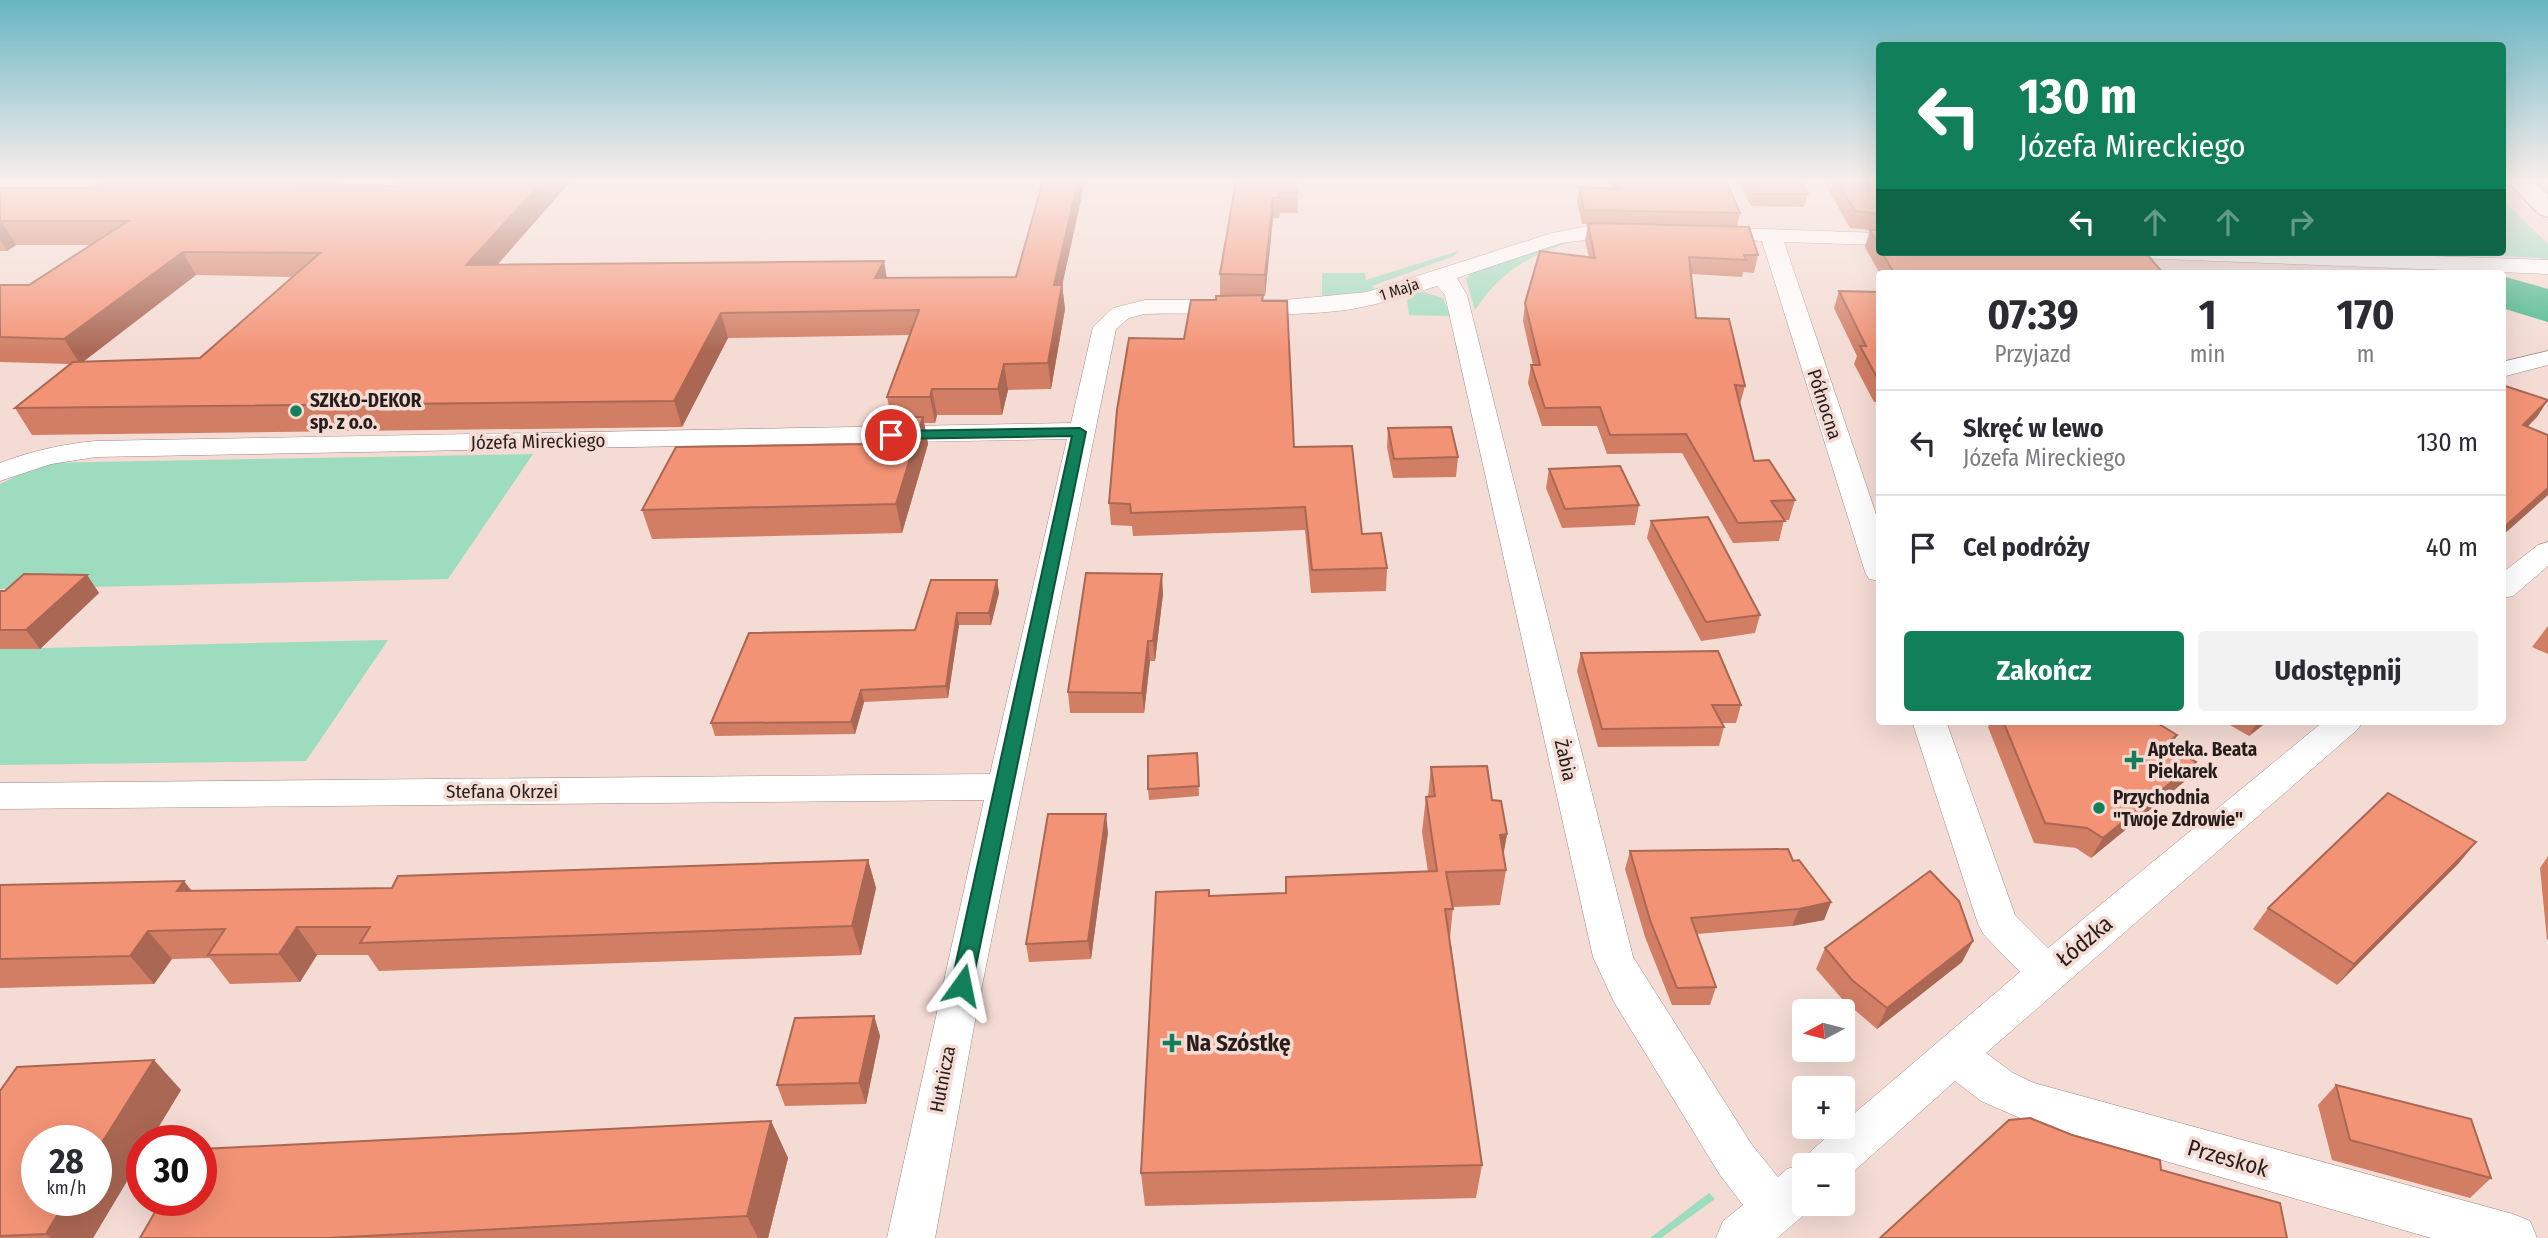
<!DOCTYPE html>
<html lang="pl">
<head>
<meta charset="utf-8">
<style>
	body { margin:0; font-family:"Fira Sans Condensed",sans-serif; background:#f2f2f3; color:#2b2b33; height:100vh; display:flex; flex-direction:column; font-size:26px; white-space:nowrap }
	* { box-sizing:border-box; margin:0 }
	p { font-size:23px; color:#7c7c81 }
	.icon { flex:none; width:38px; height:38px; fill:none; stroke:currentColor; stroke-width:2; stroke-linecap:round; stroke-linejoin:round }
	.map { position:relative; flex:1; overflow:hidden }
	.details { position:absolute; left:1876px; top:270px; width:630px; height:455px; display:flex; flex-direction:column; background:#fff; border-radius:7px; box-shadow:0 7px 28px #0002 }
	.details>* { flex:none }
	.top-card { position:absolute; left:1876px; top:42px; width:630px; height:214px; border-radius:7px; box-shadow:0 7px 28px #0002; background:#127f5b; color:#fff; overflow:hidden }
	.needle { width:46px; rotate:263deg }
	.controls { position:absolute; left:1792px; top:999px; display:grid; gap:14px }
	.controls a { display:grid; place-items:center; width:63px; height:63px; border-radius:7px; background:#fff; box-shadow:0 7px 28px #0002; font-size:35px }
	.speed { position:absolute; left:21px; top:1125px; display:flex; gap:14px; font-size:35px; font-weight:700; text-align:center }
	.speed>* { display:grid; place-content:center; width:91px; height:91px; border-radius:50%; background:#fff; box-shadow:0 7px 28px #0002; line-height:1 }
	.speed small { font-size:18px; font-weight:400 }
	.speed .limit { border:10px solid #d22; background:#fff; color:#111 }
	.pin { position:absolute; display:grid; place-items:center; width:60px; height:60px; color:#fff; margin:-30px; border:4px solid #fff; border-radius:50%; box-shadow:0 2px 7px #0007 }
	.me { position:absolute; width:77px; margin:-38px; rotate:12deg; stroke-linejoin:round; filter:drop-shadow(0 0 5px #0008) }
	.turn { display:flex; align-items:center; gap:24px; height:147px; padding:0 28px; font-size:32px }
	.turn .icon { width:91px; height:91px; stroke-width:2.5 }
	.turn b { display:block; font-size:49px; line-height:60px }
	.lanes { display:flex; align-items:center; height:66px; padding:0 28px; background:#0003; justify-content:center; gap:35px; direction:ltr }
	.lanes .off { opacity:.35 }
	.eta { display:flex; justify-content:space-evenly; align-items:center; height:119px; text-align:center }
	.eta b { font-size:42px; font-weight:700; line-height:49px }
	.action { display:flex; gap:14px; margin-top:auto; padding:14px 28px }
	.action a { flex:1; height:80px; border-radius:7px; background:#127f5b; color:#fff; font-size:28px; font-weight:700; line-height:80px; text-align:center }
	.action a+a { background:#f2f2f3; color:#2b2b33 }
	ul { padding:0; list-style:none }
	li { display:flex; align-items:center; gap:21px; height:105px; padding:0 28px; border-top:2px solid #e1e1e2 }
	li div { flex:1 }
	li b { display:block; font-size:26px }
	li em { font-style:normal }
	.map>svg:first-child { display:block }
	.green { fill:#9ddcbe }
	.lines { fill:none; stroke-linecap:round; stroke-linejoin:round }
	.river { fill:#46b98c; fill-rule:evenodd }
	.minor-casing { stroke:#a18a84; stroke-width:1 }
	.tertiary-casing { stroke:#a18a84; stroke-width:2 }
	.minor { fill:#fff; fill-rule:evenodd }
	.tertiary { fill:#fff; fill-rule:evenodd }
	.wall { fill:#d17e65; fill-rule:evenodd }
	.shaded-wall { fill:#aa6753 }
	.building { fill:#f39376; stroke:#aa6753; stroke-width:2 }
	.route { fill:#127f5b; stroke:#0c533b; stroke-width:2 }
	.poi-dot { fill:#127f5b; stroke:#f4dbd4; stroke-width:2.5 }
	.labels { text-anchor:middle; stroke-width:7; stroke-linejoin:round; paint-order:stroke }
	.far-street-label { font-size:16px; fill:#271e1c; stroke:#f4dbd4 }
	.poi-label { font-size:19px; font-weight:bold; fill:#271e1c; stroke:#f4dbd4; text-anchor:start }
	.street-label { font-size:19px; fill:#271e1c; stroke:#f4dbd4 }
	.near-street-label { font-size:23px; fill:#271e1c; stroke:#f4dbd4 }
	.near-poi-label { font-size:23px; font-weight:bold; fill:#271e1c; stroke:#f4dbd4; text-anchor:start }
</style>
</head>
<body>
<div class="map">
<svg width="2548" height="1238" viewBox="0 0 2548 1238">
	<rect width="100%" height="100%" fill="#f4dbd4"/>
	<g class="green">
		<polygon points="2503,200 2548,244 2548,259 2449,252 2502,252"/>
		<path d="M1582 239C1536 251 1502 269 1475 310L1466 279 1472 272 1544 245Z"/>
		<polygon points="1458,251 1454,256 1372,286 1374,289 1348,296 1322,299 1322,273 1365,273 1366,280"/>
		<polygon points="1423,292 1443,298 1450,316 1409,315 1407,300 1410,298 1407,295"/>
		<polygon points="533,454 448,579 0,589 0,484 43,463"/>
		<polygon points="388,640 306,761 0,765 0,649"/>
		<polygon points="1709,1193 1715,1199 1661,1238 1650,1238"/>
	</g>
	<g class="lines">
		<polygon class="river" points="2502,276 2548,289 2548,322 2502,308"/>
		<g class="minor-casing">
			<g id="minor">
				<path d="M1628 224 1639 230 1635 234 1561 243 1457 278 1467 295 1633 957 1752 1145 1778 1177 1787 1169 1805 1163 1811 1151 1838 1127H1843V1123L2020 972 1984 935 1978 924 1912 721H1946L2015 915 2048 948 2324 721H2363L2358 729 1986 1053 2013 1073 2034 1083 2513 1214 2530 1221 2537 1238H2431L2027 1121 1981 1101 1955 1081 1843 1181V1166H1804V1204H1817L1777 1238H1716L1723 1221 1743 1205 1720 1175 1614 1002 1593 957 1445 295 1437 286C1405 296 1372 307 1338 311 1274 318 1209 312 1145 314L1129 318 1116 329 977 1010 935 1238H887L984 800 0 809V783L990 774 1067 439 96 457 51 464 0 481V463C31 451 63 444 96 441L1071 423 1093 327 1113 308 1145 300H1285L1367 292 1552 233 1593 225Z"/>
				<polygon points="1708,227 1880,233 1880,245 1784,242 1880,526 1880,581 1869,579 1865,572 1762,241 1701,237 1697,233 1701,229"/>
				<polygon points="2127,252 2317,252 2548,260 2548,274 2138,258"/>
				<polygon points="2548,351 2548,365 2502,377 2502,362"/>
				<polygon points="2548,542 2548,566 2513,596 2502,598 2502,573 2538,545"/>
			</g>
		</g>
		<g class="tertiary-casing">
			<polygon id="tertiary" points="2507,181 2533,181 2548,195 2548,217 2539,214"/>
		</g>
		<use href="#minor" class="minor"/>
		<use href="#tertiary" class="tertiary"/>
	</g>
	<g class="wall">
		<path d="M337 181 332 185 397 186 570 182 497 265 887 278 1016 277 1043 181H1085L1062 285 1065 309 1051 389 1008 390 1002 415H937L935 423H924L928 444 902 533 652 539 642 510 869 444 891 417 887 397 910 335 728 338 682 427 32 435 15 408 70 364 0 362V285H29L92 245H16L7 251H0V188H93ZM196 275 293 277 200 358 83 362Z"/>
		<polygon points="1236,181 1298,193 1298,213 1280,213 1279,218 1273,218 1265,296 1263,296 1263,301 1294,447 1362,534 1387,568 1386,591 1311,593 1305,530 1133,536 1132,526 1111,525 1109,503 1184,339 1216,300 1248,295 1220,295 1220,274"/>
		<polygon points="1610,181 1726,181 1740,213 1737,226 1696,226 1758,255 1754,273 1743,272 1742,277 1691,274 1696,318 1745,386 1740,404 1754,461 1795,500 1789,520 1784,520 1779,541 1733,543 1682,453 1607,454 1597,426 1542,426 1528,383 1531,365 1533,365 1523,321 1525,303 1589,257 1585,241 1588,224 1582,224 1577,201 1579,187 1613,188"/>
		<polygon points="1738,181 1801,181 1808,194 1804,207 1751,206"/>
		<polygon points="1829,181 1880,181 1880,252 2145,252 2163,273 1880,274 1865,247 1870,230 1873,230 1850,228 1827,187"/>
		<polygon points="1839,291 1880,292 1880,402 1874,402 1854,364 1857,356 1834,308"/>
		<polygon points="1388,428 1458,457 1456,477 1393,478 1387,447"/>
		<polygon points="1549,469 1639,505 1635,525 1562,528 1546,488"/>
		<polygon points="1651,521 1760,615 1755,633 1701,641 1647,538"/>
		<polygon points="87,575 99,593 40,649 0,649 0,591 5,591"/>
		<polygon points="997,580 999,593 991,625 959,625 948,698 864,702 855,734 715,736 711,723 915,630"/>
		<polygon points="1163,594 1155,661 1150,661 1144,713 1070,713 1068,692"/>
		<polygon points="2548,626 2548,654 2532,647"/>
		<polygon points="1581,653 1741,705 1736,723 1722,723 1724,727 1719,746 1598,747 1577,671"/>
		<polygon points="1991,721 2154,721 2177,735 2171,747 2184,782 2091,858 2076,848 2034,843 1988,727"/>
		<polygon points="2223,721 2268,721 2249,736"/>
		<polygon points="1197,753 1199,796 1149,800 1148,789"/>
		<polygon points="1431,767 1492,800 1507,834 1503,855 1506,870 1500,905 1453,907 1450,938 1482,1165 1476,1198 1145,1206 1141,1173 1209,896 1286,893 1428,872 1422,832 1426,797 1428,797"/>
		<polygon points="1108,832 1091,959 1029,962 1026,944"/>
		<polygon points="1630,851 1793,861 1831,902 1824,920 1792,926 1697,934 1716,987 1710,1005 1672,1005 1645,937 1625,869"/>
		<polygon points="2548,856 2548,939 2547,940 2540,868"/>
		<polygon points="868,860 876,888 861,955 379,971 368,955 317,955 300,982 230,984 210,958 172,959 154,984 0,988 0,885 192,891 392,888"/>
		<polygon points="2459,863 2337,985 2253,929 2268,908"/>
		<polygon points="1973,941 1962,962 1877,1029 1843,1000 1816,969 1825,948"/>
		<polygon points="874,1016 880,1036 866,1104 785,1106 777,1085"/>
		<polygon points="2336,1085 2491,1178 2470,1198 2332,1160 2318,1105"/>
		<polygon points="181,1090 150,1141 142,1141 142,1156 93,1238 0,1238 0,1091"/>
		<polygon points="771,1121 788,1158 768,1238 140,1238"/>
	</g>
	<g class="shaded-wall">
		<polygon points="298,181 337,181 305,207 294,184"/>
		<polygon points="543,181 569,181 570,182 476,289 466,265"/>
		<polygon points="1078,181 1085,181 1057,309 1054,285"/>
		<polygon points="1273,198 1273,218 1265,296 1265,275"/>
		<polygon points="1,221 16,245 7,251 0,240 0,222"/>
		<polygon points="183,252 196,275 80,364 64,339"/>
		<polygon points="884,261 888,285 875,278"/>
		<polygon points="1062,285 1065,309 1051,389 1048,363"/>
		<polygon points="721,313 728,338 682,427 674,401"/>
		<polygon points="1004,364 1008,390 1002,415 998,389"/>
		<polygon points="932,389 937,415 935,423 930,397"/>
		<polygon points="2548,400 2537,417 2512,443 2523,425"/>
		<polygon points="923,417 928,444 902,533 896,504"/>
		<polygon points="2548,488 2548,495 2502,536 2502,529"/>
		<polygon points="1162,574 1163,594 1155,661 1153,641"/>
		<polygon points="87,575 99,593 40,649 26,630"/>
		<polygon points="997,580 999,593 991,625 989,613"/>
		<polygon points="957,613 959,625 948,698 946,686"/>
		<polygon points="1148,641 1150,661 1144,713 1142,693"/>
		<polygon points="861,690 864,702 855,734 851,722"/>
		<polygon points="2258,721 2268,721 2249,736"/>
		<polygon points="2177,735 2166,755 2166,744"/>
		<polygon points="2196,762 2184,782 2091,858 2103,838"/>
		<polygon points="1106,814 1108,832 1091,959 1088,941"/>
		<polygon points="1507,834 1501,869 1500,835"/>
		<polygon points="2476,842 2459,863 2337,985 2354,964"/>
		<polygon points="868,860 876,888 861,955 852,926"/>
		<polygon points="184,881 206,909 177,891"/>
		<polygon points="1831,902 1824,920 1792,926 1799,909"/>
		<polygon points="297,927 317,955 300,982 279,954"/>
		<polygon points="148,931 172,959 154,984 130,956"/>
		<polygon points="1973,941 1962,962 1877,1029 1887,1008"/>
		<polygon points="874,1016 880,1036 866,1104 859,1083"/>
		<polygon points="154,1060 181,1090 150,1141 142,1141 142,1156 93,1238 51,1238 46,1234 66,1200 96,1200 96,1152"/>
		<polygon points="771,1121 788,1158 768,1238 758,1238 747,1216"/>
	</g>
	<g class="building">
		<polygon points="105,181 298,181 294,184 397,186 402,181 543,181 466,265 884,261 875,278 1016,277 1043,181 1078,181 1054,285 1062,285 1048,363 1004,364 998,389 932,389 930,397 887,397 919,310 721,313 674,401 15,408 73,362 200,358 320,253 183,252 64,339 0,337 0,285 29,285 128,221 1,221 0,222 0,188 93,188"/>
		<polygon points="1236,181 1297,181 1298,193 1280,193 1279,198 1273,198 1265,275 1220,274"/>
		<polygon points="1617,181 1726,181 1740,213 1584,210 1579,187 1620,189"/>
		<polygon points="1747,181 1801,181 1808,194 1754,194"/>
		<polygon points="1837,181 1880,181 1880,214 1855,211"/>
		<polygon points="1594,223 1749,227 1758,255 1744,255 1746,260 1689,257 1696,318 1729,319 1745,386 1735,385 1754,461 1769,460 1795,500 1771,501 1785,521 1738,523 1686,434 1610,435 1600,407 1545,408 1531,365 1540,365 1525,303 1540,251 1595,258 1588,224"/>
		<polygon points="1870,230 1880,230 1880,247"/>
		<polygon points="1882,252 2145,252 2163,273 1894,273"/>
		<polygon points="1839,291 1880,292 1880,383 1860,346 1866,346"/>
		<polygon points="1263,295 1262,301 1287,301 1294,447 1352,446 1362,534 1381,533 1387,568 1312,570 1305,507 1131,513 1130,504 1109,503 1117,410 1129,338 1184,339 1191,300 1216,300 1216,296"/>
		<polygon points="2502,385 2548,400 2523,425 2548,435 2548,488 2502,529 2502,468 2504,467 2502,467"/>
		<polygon points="879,417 923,417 896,504 642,510 676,447 869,444"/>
		<polygon points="1451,427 1458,457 1394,459 1388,428"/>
		<polygon points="1620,466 1639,505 1565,509 1549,469"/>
		<polygon points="1708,517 1760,615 1706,622 1651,521"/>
		<polygon points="1086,573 1162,574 1153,641 1148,641 1142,693 1068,692"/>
		<polygon points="24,574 87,575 26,630 0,630 0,591 5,591"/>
		<polygon points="931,580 997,580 989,613 957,613 946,686 861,690 851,722 711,723 749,633 915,630"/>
		<polygon points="1718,651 1741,705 1712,705 1724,727 1602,729 1581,653"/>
		<polygon points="2003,721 2154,721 2177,735 2166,744 2196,762 2103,838 2087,828 2045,823"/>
		<polygon points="1197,753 1199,786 1148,789 1148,756"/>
		<polygon points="1487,766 1492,800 1501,801 1507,834 1500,835 1506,870 1446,872 1453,909 1445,909 1482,1165 1141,1173 1156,892 1209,890 1209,896 1286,893 1286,877 1437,871 1426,797 1435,796 1431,767"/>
		<polygon points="2388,793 2476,842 2354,964 2268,908"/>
		<polygon points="1048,814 1106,814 1088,941 1026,944"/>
		<polygon points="1788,849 1793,861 1799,860 1831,902 1799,909 1691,918 1716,987 1677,988 1650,920 1630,851"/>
		<polygon points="868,860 852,926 360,943 370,927 297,927 279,954 208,955 225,929 148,931 130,956 0,959 0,885 184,881 177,891 392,888 398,876"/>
		<polygon points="1930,871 1959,901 1973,941 1887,1008 1852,980 1825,948"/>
		<polygon points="874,1016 859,1083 777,1085 795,1018"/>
		<polygon points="154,1060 96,1152 96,1141 37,1141 37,1200 66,1200 46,1234 0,1236 0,1091 17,1067"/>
		<polygon points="2336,1085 2471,1119 2491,1178 2350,1140"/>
		<polygon points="2030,1118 2072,1135 2160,1160 2161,1170 2280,1203 2287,1238 1880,1238 2009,1120"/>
		<polygon points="771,1121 747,1216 327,1238 140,1238 162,1200 201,1200 201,1149"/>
	</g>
	<linearGradient id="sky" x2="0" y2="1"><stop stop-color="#67b6c3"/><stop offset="0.51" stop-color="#faefec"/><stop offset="1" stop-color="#faefec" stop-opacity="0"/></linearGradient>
	<rect width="2548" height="354" fill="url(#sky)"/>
	<polygon class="route" points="1080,428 1086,432 972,985 969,991 962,994 954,991 951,985 1072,436 891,439 884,435 891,431"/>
	<g class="poi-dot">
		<circle cx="296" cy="411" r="7"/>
		<path d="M2130.5 749.5h7v7h7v7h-7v7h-7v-7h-7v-7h7z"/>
		<circle cx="2099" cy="808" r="7"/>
		<path d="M1168.5 1032.5h7v7h7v7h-7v7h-7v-7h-7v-7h7z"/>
	</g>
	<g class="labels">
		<g class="far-street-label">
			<text transform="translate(1399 289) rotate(-18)" y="6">1 Maja</text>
		</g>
		<g class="poi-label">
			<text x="310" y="407">SZKŁO-DEKOR<tspan x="310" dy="22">sp. z o.o.</tspan></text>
			<text x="2148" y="756">Apteka. Beata<tspan x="2148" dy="22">Piekarek</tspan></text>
			<text x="2113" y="804">Przychodnia<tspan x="2113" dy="22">"Twoje Zdrowie"</tspan></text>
		</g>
		<g class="street-label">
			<text transform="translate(1825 404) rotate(72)" y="7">Północna</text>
			<text transform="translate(538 441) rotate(-1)" y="7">Józefa Mireckiego</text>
			<text transform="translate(1566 760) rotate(77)" y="7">Żabia</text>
			<text x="502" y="798">Stefana Okrzei</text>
			<text transform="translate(942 1079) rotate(-79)" y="7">Hutnicza</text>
		</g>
		<g class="near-street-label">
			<text transform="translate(2084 941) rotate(-40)" y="8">Łódzka</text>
			<text transform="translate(2228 1158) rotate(16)" y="8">Przeskok</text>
		</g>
		<g class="near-poi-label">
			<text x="1186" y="1051">Na Szóstkę</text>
		</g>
	</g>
</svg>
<div class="controls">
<a><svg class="needle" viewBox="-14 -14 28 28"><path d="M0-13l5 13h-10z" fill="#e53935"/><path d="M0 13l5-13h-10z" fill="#7c7c81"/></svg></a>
<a>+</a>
<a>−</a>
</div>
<div class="speed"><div>28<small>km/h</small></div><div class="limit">30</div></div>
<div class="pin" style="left:891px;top:435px;background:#d93025"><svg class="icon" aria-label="arrive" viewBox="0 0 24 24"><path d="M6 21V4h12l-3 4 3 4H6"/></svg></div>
<svg class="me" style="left:962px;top:985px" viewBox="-20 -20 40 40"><path d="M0-17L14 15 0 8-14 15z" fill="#127f5b" stroke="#fff" stroke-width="4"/></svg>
<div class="top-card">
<div class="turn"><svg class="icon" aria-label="left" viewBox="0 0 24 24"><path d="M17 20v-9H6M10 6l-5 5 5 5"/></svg><div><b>130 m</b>Józefa Mireckiego</div></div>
<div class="lanes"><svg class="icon" aria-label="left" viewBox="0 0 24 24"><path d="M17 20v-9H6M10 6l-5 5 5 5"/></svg><svg class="icon off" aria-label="ahead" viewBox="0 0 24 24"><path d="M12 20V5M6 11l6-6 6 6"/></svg><svg class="icon off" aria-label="ahead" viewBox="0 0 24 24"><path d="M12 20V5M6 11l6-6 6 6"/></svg><svg class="icon off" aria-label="right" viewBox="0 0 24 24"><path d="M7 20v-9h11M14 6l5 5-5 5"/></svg></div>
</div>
<section class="details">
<div class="eta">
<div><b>07:39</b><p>Przyjazd</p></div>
<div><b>1</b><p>min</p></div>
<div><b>170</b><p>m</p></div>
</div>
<ul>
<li><svg class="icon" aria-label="left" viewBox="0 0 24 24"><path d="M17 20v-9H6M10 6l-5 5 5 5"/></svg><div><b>Skręć w lewo</b><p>Józefa Mireckiego</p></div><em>130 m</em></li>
<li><svg class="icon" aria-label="arrive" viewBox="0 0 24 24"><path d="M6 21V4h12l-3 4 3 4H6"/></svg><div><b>Cel podróży</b></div><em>40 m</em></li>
</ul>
<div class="action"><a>Zakończ</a><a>Udostępnij</a></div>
</section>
</div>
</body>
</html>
